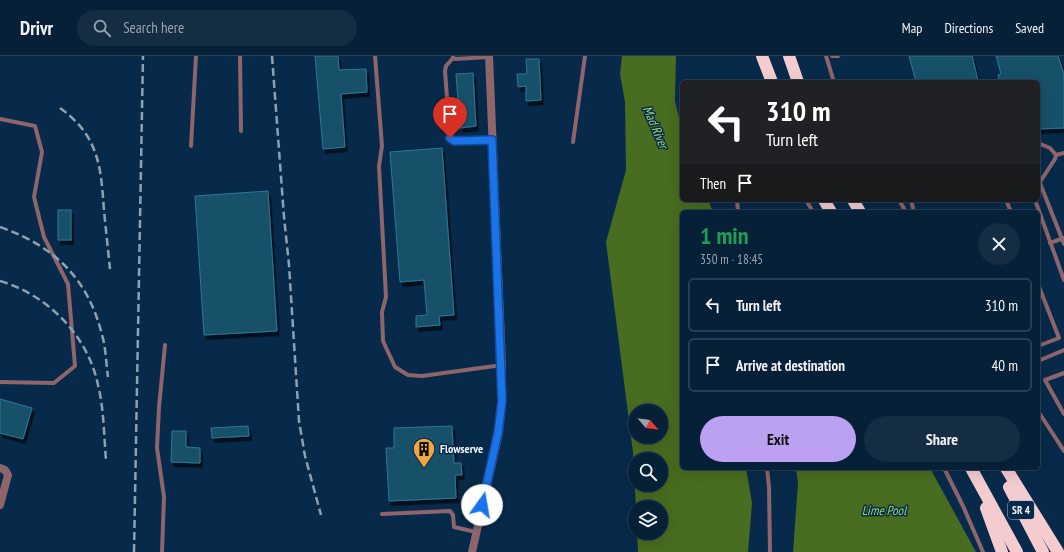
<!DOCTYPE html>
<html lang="en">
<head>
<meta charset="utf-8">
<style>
	body { margin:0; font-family:"PT Sans Narrow",sans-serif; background:#142d43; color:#f1f3f6; height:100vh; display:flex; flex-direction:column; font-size:15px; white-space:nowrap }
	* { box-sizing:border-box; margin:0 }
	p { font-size:13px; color:#98a3ae }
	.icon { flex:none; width:22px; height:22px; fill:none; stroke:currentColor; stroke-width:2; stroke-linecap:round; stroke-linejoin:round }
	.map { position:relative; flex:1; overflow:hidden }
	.details { position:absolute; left:680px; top:154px; width:360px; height:260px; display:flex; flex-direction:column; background:#062038; border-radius:6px; box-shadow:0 4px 16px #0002,0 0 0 1px #273e53 }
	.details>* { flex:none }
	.banner { position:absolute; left:680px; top:24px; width:360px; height:122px; border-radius:6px; box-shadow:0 4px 16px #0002,0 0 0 1px #273e53; background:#202124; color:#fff; overflow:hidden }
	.needle { width:26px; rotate:118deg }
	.fabs { position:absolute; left:628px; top:348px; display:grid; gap:8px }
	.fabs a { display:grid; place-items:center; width:40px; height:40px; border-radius:50%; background:#062038; box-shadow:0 4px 16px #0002,0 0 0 1px #273e53; font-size:20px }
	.pin { position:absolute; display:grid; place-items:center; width:34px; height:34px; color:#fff; margin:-41px -17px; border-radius:50% 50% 50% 0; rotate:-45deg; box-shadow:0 0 4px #0007 }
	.pin .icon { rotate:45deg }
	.me { position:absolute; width:44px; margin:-22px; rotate:13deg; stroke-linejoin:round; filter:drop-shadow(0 0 3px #0008) }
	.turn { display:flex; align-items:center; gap:14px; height:84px; padding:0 20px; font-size:18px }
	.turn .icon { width:52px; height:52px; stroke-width:2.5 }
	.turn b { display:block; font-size:28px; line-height:34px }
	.then { display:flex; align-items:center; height:38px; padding:0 20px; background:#0003; gap:8px; font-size:15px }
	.round { display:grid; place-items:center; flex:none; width:42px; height:42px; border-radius:21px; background:#142d43 }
	.summary { display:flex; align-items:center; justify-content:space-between; height:68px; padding:0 20px }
	h1 { font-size:24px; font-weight:600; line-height:30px; color:#1e9e55 }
	.button { display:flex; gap:8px; margin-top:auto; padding:8px 20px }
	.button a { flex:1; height:46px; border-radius:24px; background:#bca0f2; color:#111; font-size:16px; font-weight:600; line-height:46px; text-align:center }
	.button a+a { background:#142d43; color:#f1f3f6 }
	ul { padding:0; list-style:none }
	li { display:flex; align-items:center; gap:12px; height:54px; margin:0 8px 6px; padding:0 12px; border:2px solid #273e53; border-radius:6px }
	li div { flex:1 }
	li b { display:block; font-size:15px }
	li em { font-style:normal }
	header { display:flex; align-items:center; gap:24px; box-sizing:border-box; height:56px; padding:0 20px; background:#062038; border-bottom:1px solid #273e53 }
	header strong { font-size:19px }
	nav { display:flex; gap:22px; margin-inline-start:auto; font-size:14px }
	.search { width:280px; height:36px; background:#142d43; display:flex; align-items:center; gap:10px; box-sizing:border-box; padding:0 14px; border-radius:22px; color:#98a3ae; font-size:15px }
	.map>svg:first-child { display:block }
	.water { fill:#486c20; fill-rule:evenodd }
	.building { fill:#185169; stroke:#2d7697; filter:url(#shadow) }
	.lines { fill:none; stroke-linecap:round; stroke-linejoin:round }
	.service { stroke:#8d656a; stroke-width:4 }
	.minor { stroke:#8d656a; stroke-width:8 }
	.motorway { stroke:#f4ccd0; stroke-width:12 }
	.rail { stroke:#8fa0b1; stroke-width:2.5; stroke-dasharray:8 4; stroke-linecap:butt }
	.route-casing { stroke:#114b97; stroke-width:10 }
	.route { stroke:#1a73e8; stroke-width:7 }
	.labels { text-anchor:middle; stroke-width:3; stroke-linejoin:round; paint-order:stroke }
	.shield { fill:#082a4a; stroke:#aab7c5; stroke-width:1 }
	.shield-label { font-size:11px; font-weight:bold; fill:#f0f4fa }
	.poi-label { font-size:12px; font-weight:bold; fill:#f0f4fa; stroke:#082a4a; text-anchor:start }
	.water-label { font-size:13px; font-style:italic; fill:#a0d46f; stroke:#082a4a }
</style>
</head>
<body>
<header>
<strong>Drivr</strong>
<div class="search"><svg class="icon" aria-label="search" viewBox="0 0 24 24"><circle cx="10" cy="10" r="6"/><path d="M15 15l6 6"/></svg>Search here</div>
<nav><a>Map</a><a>Directions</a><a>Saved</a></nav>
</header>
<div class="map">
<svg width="1064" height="496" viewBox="0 0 1064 496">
	<defs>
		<filter id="shadow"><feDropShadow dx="2.5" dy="4.5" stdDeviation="0" flood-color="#0009"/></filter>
	</defs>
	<rect width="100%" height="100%" fill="#082a4a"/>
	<g class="water">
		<path d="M622 0H676L675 45 682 74V144H708L713 156H682V412H746L752 447 748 496H638L637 477H661V451H636L633 396 606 186 626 114 625 46 620 18ZM635 355H661V381H635ZM635 403H661V429H635Z"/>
		<polygon points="796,412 930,412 976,496 793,496 798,427"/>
	</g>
	<g class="building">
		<polygon points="315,0 338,0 339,14 366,13 367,36 341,38 345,91 323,93"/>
		<polygon points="909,0 972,0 978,24 974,26 916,26"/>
		<polygon points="996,0 1058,0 1064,18 1064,72 1038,73 1038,26 999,26 998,19 1001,18"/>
		<polygon points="526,3 539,3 541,44 526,45 526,30 518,31 517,18 527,18"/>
		<polygon points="473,17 476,70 460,72 456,18"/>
		<polygon points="442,92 454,259 439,260 440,269 416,271 416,260 427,259 424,224 400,226 390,96"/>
		<polygon points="268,135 277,275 204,279 195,140"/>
		<rect x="58" y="154" width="13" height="30"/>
		<polygon points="0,343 32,352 23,383 0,377"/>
		<polygon points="248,370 249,380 212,382 211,372"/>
		<polygon points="452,370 454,407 461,407 462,419 455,419 456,442 389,445 386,392 394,392 394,372"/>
		<polygon points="172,375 186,375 186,391 200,392 200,407 171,406"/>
	</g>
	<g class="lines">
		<g class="service">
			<polyline points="240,0 241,75"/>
			<polyline points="375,0 382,90 379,110 386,241 382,256 383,285 395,311 408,319 422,320 502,309"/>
			<polyline points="826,0 834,26"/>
			<polyline points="832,0 838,0"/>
			<polyline points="453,1 453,2 455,3 489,1"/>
			<polyline points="453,2 446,10 445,15 450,82 454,85 492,84"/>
			<polyline points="0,63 35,70 42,96 34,141 44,181 68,228 75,310 54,327 0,326"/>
			<polyline points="573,86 585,0"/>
			<polyline points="1038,87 1050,92 1056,99"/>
			<polyline points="191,90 196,0"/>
			<polyline points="1038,122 1064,188"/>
			<polyline points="1038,129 1055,103 1056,99 1064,97"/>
			<polyline points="737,144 738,156"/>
			<polyline points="806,144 813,156"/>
			<polyline points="899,144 906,156"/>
			<polyline points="911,144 914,156"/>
			<polyline points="1006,144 1011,156"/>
			<polyline points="1035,144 1064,224"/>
			<polyline points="1050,187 1064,182"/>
			<polyline points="1038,228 1059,282 1038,290"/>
			<polyline points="1038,305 1064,294"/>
			<polyline points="1064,317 1045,324 1064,358"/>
			<polyline points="1038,355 1064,395"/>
			<polyline points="767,412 769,431 770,496"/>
			<polyline points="944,412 963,450 983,496"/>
			<polyline points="382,458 450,455 453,459 454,471 476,476"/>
			<polyline points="162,496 164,441 157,392 159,351 165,289"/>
		</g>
		<g class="minor">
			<polyline points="0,412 5,414 8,419 0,449"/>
			<polyline points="472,496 499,377 502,345 502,309 489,0"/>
		</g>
		<g class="motorway">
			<polyline points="762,0 772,26"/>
			<polyline points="789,0 798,26"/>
			<polyline points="824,144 831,156"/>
			<polyline points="853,144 860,156"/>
			<polyline points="971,412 1017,496"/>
			<polyline points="1006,412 1058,496"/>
			<polyline points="1009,431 1043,496"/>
			<polyline points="986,452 1002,496"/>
		</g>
		<g class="rail">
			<polyline points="272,0 284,161 289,209 299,365 305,400 321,459"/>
			<path d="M60 52C99 80 101 111 104 155 106 174 108 194 110 213"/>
			<path d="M0 171C54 190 88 222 102 279 106 292 106 307 108 321"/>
			<path d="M0 225C48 239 88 280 98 329 104 353 104 380 106 405"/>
			<polyline points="134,496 143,0"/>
		</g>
	</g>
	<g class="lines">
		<g class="route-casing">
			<polyline id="route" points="450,82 454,85 492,84 502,345 498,377 482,449"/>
		</g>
		<use href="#route" class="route"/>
	</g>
	<defs>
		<g id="building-pin" transform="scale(1.15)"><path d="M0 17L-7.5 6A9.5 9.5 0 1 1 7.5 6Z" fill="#f0a63f" stroke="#082a4a"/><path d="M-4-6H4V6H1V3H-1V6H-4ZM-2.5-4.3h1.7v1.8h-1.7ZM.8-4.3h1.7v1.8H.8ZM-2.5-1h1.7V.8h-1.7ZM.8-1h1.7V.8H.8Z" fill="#111"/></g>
	</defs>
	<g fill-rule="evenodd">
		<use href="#building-pin" x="424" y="393"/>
	</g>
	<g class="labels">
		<rect class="shield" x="1008" y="445" width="26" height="18" rx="3"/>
		<g class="shield-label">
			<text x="1021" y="458">SR 4</text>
		</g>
		<g class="poi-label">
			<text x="440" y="397">Flowserve</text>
		</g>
		<g class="water-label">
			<text transform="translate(656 71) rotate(67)" y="5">Mad River</text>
			<text x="884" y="459">Lime Pool</text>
		</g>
	</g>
</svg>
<div class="fabs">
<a><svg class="needle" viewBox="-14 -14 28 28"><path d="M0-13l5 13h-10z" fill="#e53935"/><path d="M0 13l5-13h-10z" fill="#98a3ae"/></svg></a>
<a><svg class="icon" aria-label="search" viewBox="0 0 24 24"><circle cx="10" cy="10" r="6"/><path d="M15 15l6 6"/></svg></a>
<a><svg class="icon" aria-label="layers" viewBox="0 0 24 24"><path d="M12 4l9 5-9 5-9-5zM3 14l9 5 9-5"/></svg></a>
</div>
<div class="pin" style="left:450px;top:82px;background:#d93025"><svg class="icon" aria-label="arrive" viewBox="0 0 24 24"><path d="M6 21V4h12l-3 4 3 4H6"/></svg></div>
<svg class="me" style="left:482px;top:449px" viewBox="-20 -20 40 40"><circle r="19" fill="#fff"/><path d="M0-13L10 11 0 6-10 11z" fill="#1a73e8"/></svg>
<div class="banner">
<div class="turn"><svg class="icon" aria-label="left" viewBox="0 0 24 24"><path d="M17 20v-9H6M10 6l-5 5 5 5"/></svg><div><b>310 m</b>Turn left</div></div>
<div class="then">Then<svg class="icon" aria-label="arrive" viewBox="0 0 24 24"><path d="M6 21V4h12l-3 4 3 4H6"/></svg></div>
</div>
<section class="details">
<div class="summary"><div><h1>1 min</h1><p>350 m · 18:45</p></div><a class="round"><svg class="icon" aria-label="close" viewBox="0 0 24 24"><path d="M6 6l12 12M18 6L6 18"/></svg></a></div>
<ul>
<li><svg class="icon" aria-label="left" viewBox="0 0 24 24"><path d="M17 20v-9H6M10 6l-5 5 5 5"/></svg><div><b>Turn left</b></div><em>310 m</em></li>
<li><svg class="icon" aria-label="arrive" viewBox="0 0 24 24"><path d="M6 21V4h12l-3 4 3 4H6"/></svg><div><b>Arrive at destination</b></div><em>40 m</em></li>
</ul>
<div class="button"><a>Exit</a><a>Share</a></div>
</section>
</div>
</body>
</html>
